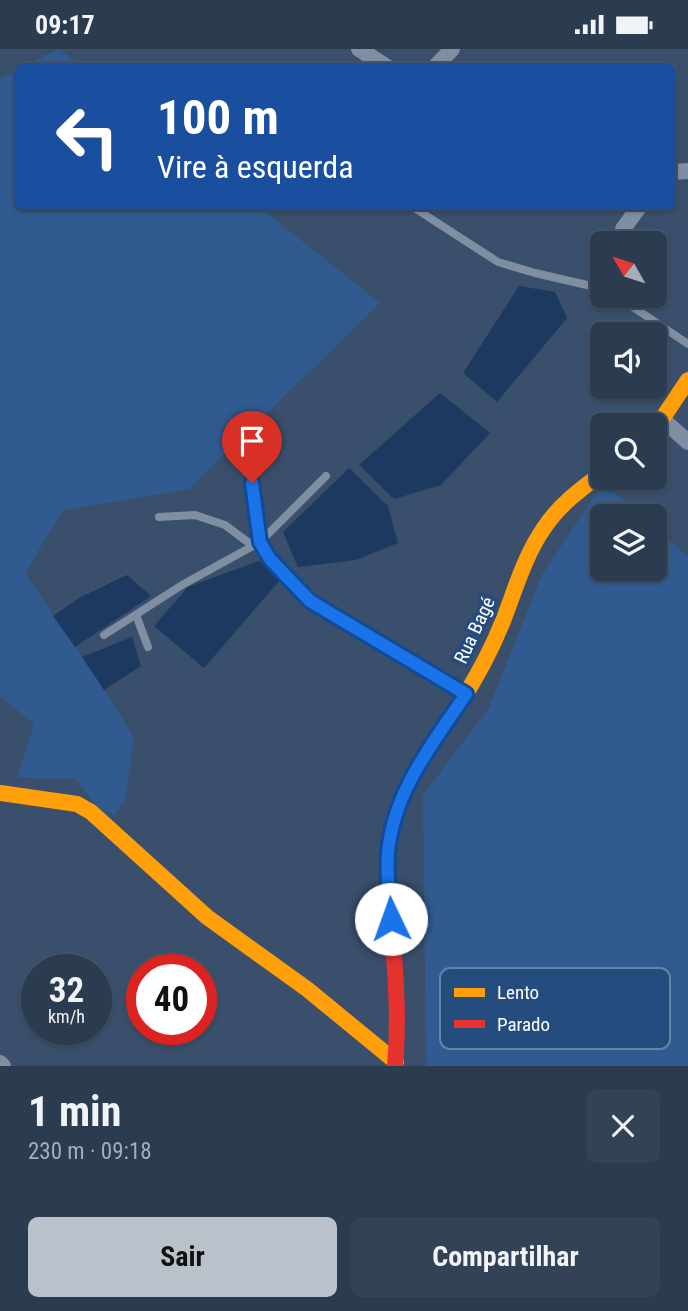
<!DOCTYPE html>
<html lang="pt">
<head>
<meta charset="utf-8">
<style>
	body { margin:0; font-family:"Roboto Condensed",sans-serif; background:#334257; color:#f1f3f6; height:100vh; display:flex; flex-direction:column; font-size:26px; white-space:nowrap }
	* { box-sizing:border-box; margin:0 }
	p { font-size:23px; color:#a6adb7 }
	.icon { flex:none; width:38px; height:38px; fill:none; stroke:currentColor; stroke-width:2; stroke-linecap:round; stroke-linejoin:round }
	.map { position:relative; height:1017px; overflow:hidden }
	.sheet { display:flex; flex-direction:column; background:#2b3b50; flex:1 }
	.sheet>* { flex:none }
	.hud { position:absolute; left:14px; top:14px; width:662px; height:147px; border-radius:10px; box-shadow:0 2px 5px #0004,0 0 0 2px #475567; background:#1a4fa0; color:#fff; overflow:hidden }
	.needle { width:46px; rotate:309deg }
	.tools { position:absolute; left:590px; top:182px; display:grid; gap:14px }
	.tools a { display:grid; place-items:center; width:77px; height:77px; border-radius:10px; background:#2b3b50; box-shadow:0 2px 5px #0004,0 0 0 2px #475567; font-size:35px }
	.speed { position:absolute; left:21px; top:905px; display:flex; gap:14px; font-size:35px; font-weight:700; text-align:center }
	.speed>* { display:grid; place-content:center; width:91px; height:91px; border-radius:50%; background:#2b3b50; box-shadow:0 2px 5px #0004,0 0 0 2px #475567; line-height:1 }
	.speed small { font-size:18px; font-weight:400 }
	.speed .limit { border:10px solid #d22; background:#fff; color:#111 }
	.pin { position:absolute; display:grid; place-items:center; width:60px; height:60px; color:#fff; margin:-72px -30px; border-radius:50% 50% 50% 0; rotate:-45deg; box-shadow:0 0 7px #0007 }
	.pin .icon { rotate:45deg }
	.me { position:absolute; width:77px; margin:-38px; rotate:357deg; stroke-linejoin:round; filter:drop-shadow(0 0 5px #0008) }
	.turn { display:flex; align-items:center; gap:24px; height:147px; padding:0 28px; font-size:32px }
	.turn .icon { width:91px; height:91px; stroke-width:2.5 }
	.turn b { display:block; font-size:49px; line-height:60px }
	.round { display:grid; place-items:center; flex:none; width:74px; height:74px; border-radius:10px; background:#334257 }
	.head { display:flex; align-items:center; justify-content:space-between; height:119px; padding:0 28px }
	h1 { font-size:42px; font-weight:700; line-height:52px }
	.button { display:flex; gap:14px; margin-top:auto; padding:14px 28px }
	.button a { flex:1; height:80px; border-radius:10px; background:#bac1cb; color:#111; font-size:28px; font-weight:700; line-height:80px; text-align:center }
	.button a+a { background:#334257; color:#f1f3f6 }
	.status { display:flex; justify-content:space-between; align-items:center; height:49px; padding:0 35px; background:#2b3b50; direction:ltr }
	.status svg { height:19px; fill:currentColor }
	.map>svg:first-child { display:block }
	.green { fill:#315b90 }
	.water { fill:#1d3960 }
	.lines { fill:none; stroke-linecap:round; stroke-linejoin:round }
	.lane { stroke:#7f8ea1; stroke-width:8 }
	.street { stroke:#7f8ea1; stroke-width:16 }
	.slow { stroke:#ff9f0a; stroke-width:16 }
	.jam { stroke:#e5322d; stroke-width:16 }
	.route-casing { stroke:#114b97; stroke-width:18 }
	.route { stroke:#1a73e8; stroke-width:12 }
	.labels { text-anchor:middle; stroke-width:7; stroke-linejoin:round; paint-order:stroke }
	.street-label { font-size:19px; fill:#fff; stroke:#254c7f }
	.key { fill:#254c7f; stroke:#6682a5; stroke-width:2 }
	.key-label { font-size:19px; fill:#fff }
</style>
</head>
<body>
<div class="status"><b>09:17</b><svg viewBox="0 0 49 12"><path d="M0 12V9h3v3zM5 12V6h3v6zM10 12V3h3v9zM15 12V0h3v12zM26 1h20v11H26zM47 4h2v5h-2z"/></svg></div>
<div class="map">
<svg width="688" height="1017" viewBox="0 0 688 1017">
	<rect width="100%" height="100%" fill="#394f6b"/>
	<g class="green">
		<polygon points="59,0 82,17 25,17"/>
		<polygon points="17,21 18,158 259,158 380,254 189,440 63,461 25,524 109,648 134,689 125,751 114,766 98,759 75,729 49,730 17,728 34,675 0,647 0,30"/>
		<polygon points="603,434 641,467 602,467 602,520 654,520 655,479 688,508 688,1017 426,1017 423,746 489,659 542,526"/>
	</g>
	<g class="water">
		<polygon points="519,237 555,243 567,269 497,353 463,324"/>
		<polygon points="440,344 490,384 441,436 394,450 359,416"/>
		<polygon points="349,419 388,457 398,494 356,511 298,518 283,483"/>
		<polygon points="259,512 280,531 204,619 154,577 188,538"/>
		<polygon points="127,526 151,547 75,598 53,567 79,549"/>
		<polygon points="132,588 141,617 104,641 82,608"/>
	</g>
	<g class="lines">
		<g class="lane">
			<polyline points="416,160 498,213 535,224 587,236 602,243"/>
			<polyline points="610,247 630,256 688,295"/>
			<polyline points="252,434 260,493 270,510 310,552 464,643"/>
			<polyline points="159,468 195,466 225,476 253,497"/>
			<polyline points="136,566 148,598"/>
			<polyline points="104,586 182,536 260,493 326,427"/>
		</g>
		<g class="street">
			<polyline points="359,0 387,18"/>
			<polyline points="435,18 452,0"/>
			<polyline points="672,123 688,122"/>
			<polyline points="623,180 639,158"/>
			<polyline points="662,370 688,393"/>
			<polyline points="0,1014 3,1017"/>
		</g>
		<g class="slow">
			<polyline points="654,378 662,370 688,331"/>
			<path d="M458 657C476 630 491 602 503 572 515 541 525 506 544 479 559 456 581 440 602 424"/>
			<polyline points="0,744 77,755 91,763 207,868 307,940 396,1013"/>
		</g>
		<path class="jam" d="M395 1017C399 972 396 928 392 884 389 849 384 812 392 778 404 732 433 695 458 657"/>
	</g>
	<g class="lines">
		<g class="route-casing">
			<path id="route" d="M252 434 260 493 270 510 310 552 466 645C433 694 393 743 388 804 386 826 390 849 391 870"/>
		</g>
		<use href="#route" class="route"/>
	</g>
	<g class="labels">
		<g class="street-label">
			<text transform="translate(474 581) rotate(-65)" y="7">Rua Bagé</text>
		</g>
	</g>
	<rect x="440" y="919" width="230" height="81" rx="10" class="key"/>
	<rect x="454" y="939" width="31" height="9" fill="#ff9f0a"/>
	<rect x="454" y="971" width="31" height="8" fill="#e5322d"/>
	<g class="key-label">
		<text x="497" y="950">Lento</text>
		<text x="497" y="982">Parado</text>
	</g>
</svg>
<div class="tools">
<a><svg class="needle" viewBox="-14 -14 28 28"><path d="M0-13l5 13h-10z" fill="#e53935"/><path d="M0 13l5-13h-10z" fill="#a6adb7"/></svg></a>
<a><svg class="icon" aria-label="sound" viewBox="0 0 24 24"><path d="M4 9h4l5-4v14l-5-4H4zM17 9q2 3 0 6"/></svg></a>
<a><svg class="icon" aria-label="search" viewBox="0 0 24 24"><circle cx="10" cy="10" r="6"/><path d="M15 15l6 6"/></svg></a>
<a><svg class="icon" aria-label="layers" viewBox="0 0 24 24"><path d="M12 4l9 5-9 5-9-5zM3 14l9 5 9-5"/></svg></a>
</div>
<div class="speed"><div>32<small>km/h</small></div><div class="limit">40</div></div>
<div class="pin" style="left:252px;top:434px;background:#d93025"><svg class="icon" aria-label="arrive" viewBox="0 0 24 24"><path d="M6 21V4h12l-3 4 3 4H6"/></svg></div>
<svg class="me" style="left:391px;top:870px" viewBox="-20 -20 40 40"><circle r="19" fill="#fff"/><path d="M0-13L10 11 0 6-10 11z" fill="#1a73e8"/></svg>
<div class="hud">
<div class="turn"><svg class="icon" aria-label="left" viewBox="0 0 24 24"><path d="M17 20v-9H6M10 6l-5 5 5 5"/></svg><div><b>100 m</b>Vire à esquerda</div></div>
</div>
</div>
<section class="sheet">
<div class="head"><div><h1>1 min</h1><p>230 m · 09:18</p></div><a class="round"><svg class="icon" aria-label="close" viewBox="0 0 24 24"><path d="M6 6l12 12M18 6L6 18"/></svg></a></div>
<div class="button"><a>Sair</a><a>Compartilhar</a></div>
</section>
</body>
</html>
